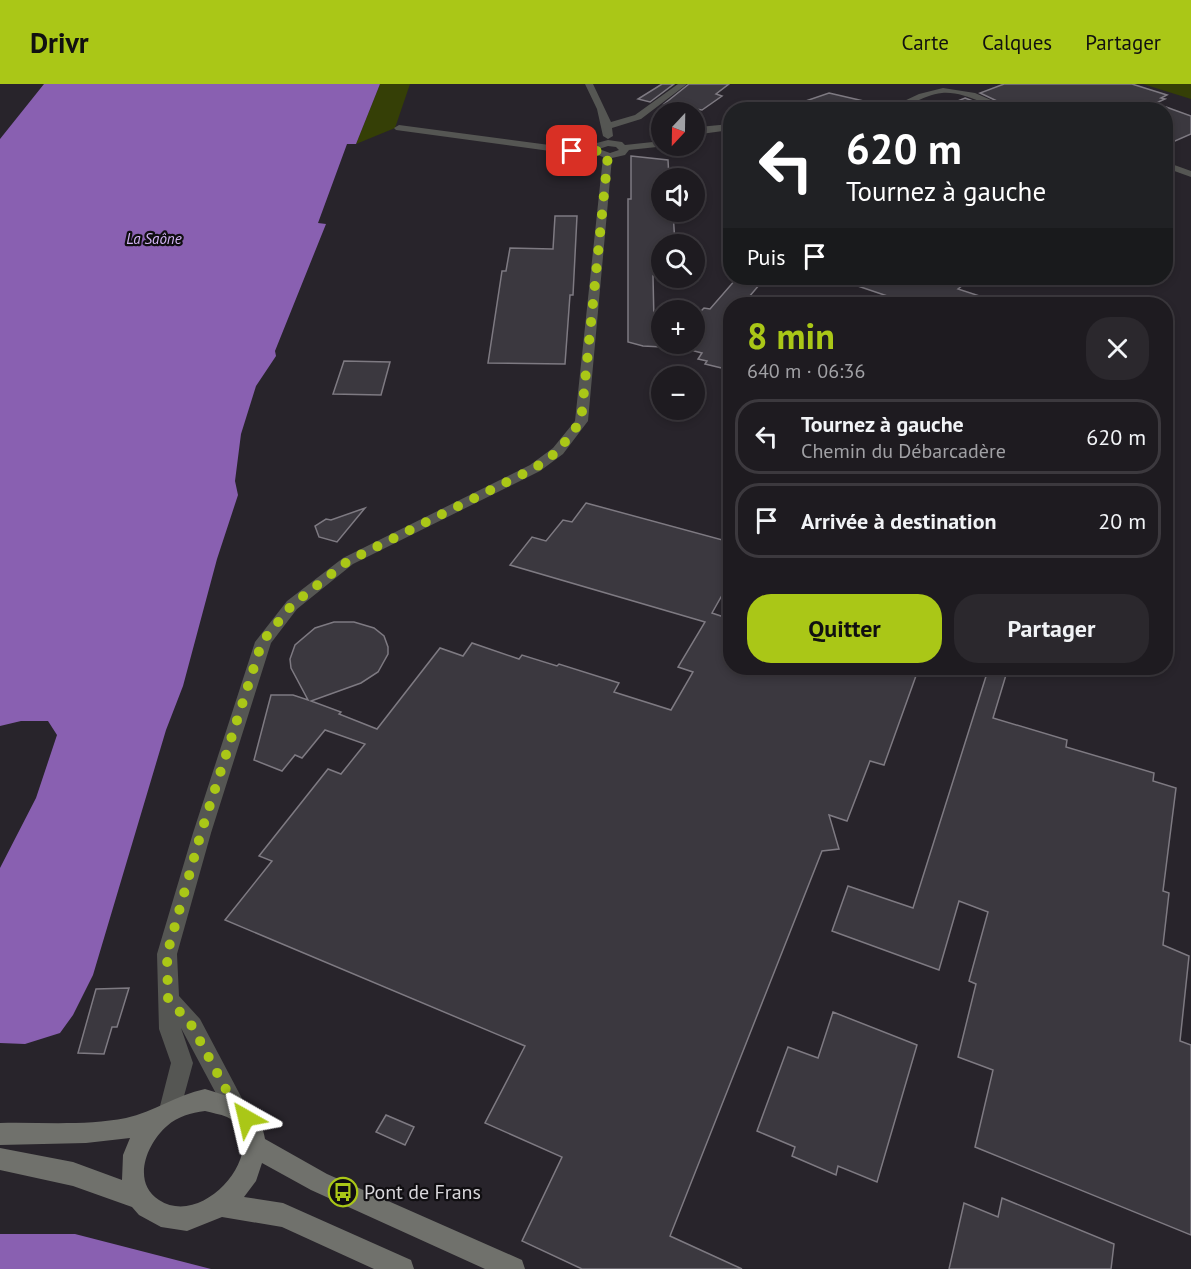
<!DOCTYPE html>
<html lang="fr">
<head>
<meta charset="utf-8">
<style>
	body { margin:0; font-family:"PT Sans",sans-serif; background:#2b282d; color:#f1f3f6; height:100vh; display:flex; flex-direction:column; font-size:22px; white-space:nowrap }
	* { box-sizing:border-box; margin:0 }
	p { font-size:20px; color:#a1a1a5 }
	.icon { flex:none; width:33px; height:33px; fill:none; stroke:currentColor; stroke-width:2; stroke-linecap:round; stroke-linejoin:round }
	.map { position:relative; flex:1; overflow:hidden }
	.sheet { position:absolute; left:723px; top:213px; width:450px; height:378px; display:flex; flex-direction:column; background:#1e1b20; border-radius:24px; box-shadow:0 3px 9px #0003,0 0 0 2px #3c393e }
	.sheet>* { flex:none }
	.hud { position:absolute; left:723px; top:18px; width:450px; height:183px; border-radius:24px; box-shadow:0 3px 9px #0003,0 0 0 2px #3c393e; background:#202124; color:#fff; overflow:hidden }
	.needle { width:39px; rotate:202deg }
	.buttons { position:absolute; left:651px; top:18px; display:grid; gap:12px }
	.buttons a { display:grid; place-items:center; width:54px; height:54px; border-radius:50%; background:#1e1b20; box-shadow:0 3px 9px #0003,0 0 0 2px #3c393e; font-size:30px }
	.pin { position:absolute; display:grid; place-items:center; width:51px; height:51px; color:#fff; margin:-26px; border-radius:12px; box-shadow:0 3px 9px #0006 }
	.me { position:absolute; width:66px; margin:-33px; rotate:323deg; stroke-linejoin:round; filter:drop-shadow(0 0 4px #0008) }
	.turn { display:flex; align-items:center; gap:21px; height:126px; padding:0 24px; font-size:27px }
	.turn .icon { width:78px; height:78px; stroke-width:2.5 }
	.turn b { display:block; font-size:42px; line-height:51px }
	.then { display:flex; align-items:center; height:57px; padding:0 24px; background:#0003; gap:12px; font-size:22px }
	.round { display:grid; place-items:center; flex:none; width:63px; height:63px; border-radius:24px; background:#2b282d }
	.head { display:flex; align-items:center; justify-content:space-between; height:102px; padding:0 24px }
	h1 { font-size:36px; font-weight:600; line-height:45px; color:#aac717 }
	.cta { display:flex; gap:12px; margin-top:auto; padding:12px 24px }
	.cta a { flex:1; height:69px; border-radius:24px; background:#aac717; color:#111; font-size:24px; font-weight:600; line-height:69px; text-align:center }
	.cta a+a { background:#2b282d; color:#f1f3f6 }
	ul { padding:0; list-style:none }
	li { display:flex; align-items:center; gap:18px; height:75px; margin:0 12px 9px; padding:0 12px; border:3px solid #3c393e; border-radius:24px }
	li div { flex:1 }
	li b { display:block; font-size:22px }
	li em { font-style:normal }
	header { display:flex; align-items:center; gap:36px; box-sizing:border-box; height:84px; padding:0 30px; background:#aac717; color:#111 }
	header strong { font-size:28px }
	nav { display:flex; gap:33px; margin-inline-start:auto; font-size:21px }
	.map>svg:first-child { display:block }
	.green { fill:#353f06 }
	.water { fill:#8960b1 }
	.building { fill:#3b383f; stroke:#7e7a82; stroke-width:1.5 }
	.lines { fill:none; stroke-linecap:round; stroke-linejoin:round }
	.minor { fill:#555653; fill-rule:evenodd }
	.secondary { fill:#70716c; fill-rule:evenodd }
	.route { stroke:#aac717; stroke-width:10; stroke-dasharray:0 18 }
	.labels { text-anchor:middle; stroke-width:4.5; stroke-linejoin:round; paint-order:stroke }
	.far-water-label { font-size:15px; font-style:italic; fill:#d3b5f5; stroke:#100e11 }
	.near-poi-label { font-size:20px; fill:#d9d7db; stroke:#100e11; text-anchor:start }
</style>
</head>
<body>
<header>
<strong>Drivr</strong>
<nav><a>Carte</a><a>Calques</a><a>Partager</a></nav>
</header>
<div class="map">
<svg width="1191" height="1185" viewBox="0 0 1191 1185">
	<rect width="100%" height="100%" fill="#28242b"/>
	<g class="green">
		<polygon points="380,0 410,0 395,44 356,60"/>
		<polygon points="1143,0 1191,0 1191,15"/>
	</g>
	<g class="water">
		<polygon points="44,0 380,0 356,60 347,60 318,139 326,140 275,267 276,272 256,302 241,350 235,397 238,411 217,475 183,602 166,646 93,891 73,931 60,949 25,960 0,959 0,784 36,714 57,651 48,637 21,637 0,642 0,55"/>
		<polygon points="0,1150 75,1150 211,1185 0,1185"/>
	</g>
	<g class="building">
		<polygon points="662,0 674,0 650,18 638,15"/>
		<polygon points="689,0 729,0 716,10 722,12 702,26 664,20"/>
		<polygon points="1004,0 1132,0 1167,11 1161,14 1165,15 1141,26 1016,26 980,9"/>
		<polygon points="829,9 868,18 827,26 792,26 791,22"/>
		<polygon points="965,14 986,22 996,26 940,26 940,24"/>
		<polygon points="1166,23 1191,32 1191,50 1175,57 1166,54"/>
		<polygon points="631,72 668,76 669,94 662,94 662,128 673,128 675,160 662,160 660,192 653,192 654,238 662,238 662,263 643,262 628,258 628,115 631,115"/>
		<polygon points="555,132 577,132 573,211 570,211 565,280 488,279 502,187 506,187 510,164 553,165"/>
		<polygon points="841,194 972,194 958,205 995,217 995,220 911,220 840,196"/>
		<polygon points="736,195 760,200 743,220 730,220 730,286 705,280 707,277 698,275 702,269 694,267 694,234 704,224 710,225"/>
		<polygon points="344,277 390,278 381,311 333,310"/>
		<polygon points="586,419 730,458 730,497 712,529 730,535 730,584 897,584 917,589 884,681 870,677 847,737 829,731 839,765 822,767 670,1152 742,1185 582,1185 522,1157 562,1073 485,1039 525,962 225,836 272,777 259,772 328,685 341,690 365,660 325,646 302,674 295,671 282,687 254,676 271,611 293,611 308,616 291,584 290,575 295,561 315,544 334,538 354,538 374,544 384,552 388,563 388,570 378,588 361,599 311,617 341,628 339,630 377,645 440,564 463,572 472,559 519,575 522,571 557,582 559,580 619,599 614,608 671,626 693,588 678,583 705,538 510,481 532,453 546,457 563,436 572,438"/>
		<polygon points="365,424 337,458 319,453 315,442 326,435 331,436"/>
		<polygon points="988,586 1006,591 993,634 1067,656 1066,663 1154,689 1153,697 1176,704 1163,807 1169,809 1163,861 1189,872 1180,957 1191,961 1191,1151 975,1063 993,986 958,973 976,900 969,897 988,828 959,817 939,886 832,847 848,802 913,824"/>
		<polygon points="129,904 117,943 112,943 104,970 78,969 96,905"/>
		<polygon points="833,928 917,961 877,1098 838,1082 836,1091 792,1072 795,1063 757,1047 788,963 818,974"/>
		<polygon points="386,1031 414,1043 405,1061 376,1048"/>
		<polygon points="1002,1114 1114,1160 1111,1185 949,1185 964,1119 998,1133"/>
	</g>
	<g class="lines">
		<g class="minor">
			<polygon points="585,0 593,0 611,38 635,31 678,0 687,0 641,35 612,44 613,52 608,55 603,52 597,25"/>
			<path d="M943 4 975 9 1014 26C989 26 968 7 942 9 922 11 906 26 885 26L919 10Z"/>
			<polygon points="730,40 730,46 694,51 694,45 699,43"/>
			<path d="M399 41 572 64 591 63 593 60 608 56 622 58 625 61 662 57V62H666L629 66 625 71 612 74 588 337 563 370 540 387 353 480 297 525 271 559 211 749 177 870 179 912 200 935 247 1024 244 1032 236 1035 228 1032 181 944 193 979 178 1034 170 1037 162 1034 159 1026 171 979 159 945 157 870 193 749 255 558 287 517 343 474 530 381 553 364 575 337 603 73 592 69 572 70 396 46 394 44ZM608 62 616 63 619 66 610 69 599 65Z"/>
			<polygon points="1166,78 1191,87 1191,93 1166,84"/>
		</g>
		<path class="secondary" d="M205 1005C236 1015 259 1019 265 1055L327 1090 522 1176 525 1185H485L311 1106 262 1079 256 1097 244 1113 283 1119 411 1176 414 1185H374L282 1143 222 1133 187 1147 161 1143 139 1131 132 1123 73 1102 0 1086V1064L73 1078 122 1096 123 1071 130 1054 86 1059 0 1061V1039C41 1038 86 1042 126 1034 154 1028 176 1011 205 1005ZM205 1027C212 1029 220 1030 227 1033 275 1057 207 1147 159 1116 131 1098 147 1059 167 1042 178 1032 191 1029 205 1027Z"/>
	</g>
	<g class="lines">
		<polyline class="route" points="246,1034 236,1024 192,942 168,914 167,870 201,749 262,558 292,521 348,477 535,384 558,367 581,337 608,71 594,66 572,67"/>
	</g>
	<defs>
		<g id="bus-ring" transform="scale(1.5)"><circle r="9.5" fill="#100e11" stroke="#aac717" stroke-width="1.5"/><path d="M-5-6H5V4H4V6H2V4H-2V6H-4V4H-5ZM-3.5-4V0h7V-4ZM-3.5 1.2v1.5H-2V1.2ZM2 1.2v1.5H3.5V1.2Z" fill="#aac717"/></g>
	</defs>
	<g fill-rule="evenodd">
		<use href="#bus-ring" x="343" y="1108"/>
	</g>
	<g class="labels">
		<g class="far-water-label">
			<text x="154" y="160">La Saône</text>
		</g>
		<g class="near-poi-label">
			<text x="364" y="1115">Pont de Frans</text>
		</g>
	</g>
</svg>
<div class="buttons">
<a><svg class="needle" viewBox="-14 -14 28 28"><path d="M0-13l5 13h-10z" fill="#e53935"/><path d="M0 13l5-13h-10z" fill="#a1a1a5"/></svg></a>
<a><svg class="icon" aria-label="sound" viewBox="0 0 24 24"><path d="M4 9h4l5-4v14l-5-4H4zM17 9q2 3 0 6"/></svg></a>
<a><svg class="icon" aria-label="search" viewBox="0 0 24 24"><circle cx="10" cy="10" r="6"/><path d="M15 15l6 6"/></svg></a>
<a>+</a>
<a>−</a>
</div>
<div class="pin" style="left:572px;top:67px;background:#d93025"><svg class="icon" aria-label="arrive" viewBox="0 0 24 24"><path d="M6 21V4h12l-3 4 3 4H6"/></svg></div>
<svg class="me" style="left:246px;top:1034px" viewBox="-20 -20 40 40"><path d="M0-17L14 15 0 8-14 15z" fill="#aac717" stroke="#fff" stroke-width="4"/></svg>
<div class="hud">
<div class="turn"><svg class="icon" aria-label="left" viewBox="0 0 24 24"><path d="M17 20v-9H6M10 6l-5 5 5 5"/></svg><div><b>620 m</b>Tournez à gauche</div></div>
<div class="then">Puis<svg class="icon" aria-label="arrive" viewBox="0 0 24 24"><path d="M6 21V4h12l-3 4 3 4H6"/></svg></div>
</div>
<section class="sheet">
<div class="head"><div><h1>8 min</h1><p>640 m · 06:36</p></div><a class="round"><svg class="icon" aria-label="close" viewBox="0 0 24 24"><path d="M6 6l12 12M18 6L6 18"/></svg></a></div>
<ul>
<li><svg class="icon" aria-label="left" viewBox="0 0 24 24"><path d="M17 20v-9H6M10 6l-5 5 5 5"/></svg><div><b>Tournez à gauche</b><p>Chemin du Débarcadère</p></div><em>620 m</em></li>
<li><svg class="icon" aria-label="arrive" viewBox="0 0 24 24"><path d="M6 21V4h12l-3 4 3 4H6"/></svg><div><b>Arrivée à destination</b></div><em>20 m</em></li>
</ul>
<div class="cta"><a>Quitter</a><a>Partager</a></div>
</section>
</div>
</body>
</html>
